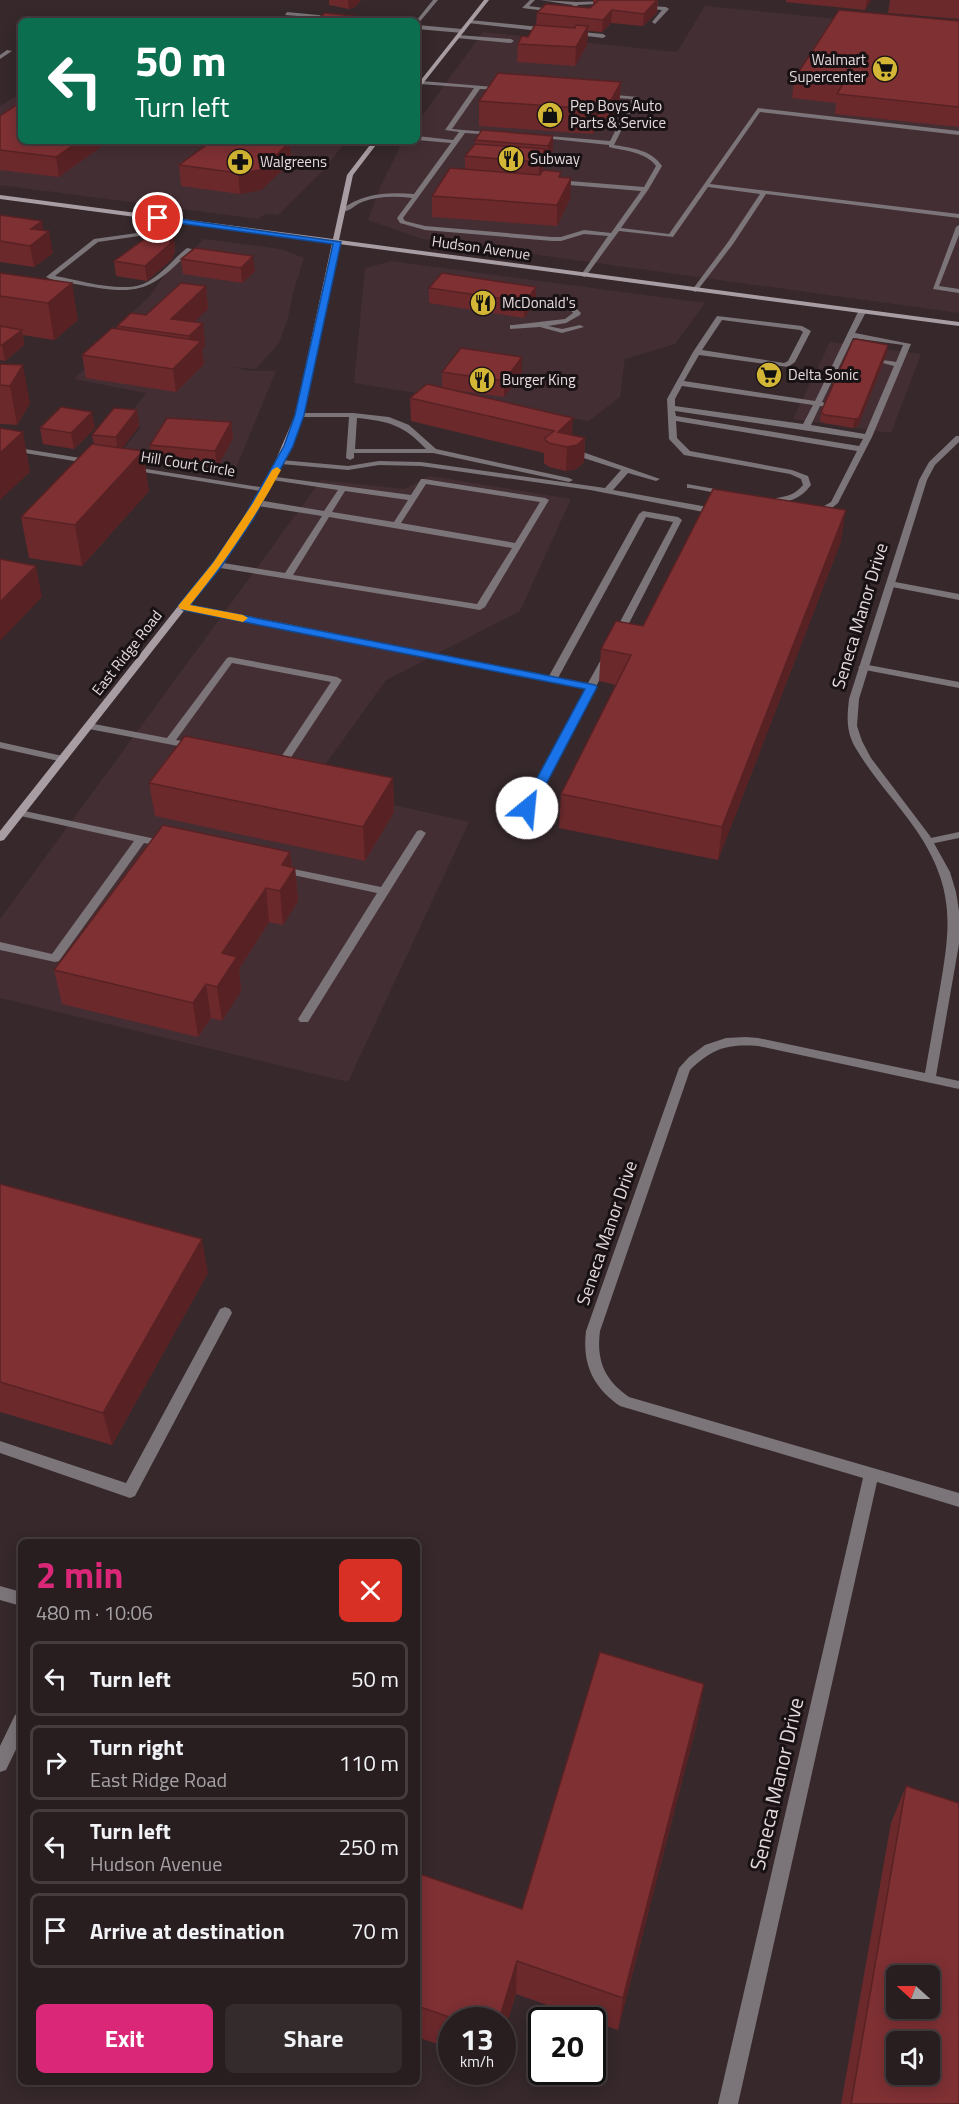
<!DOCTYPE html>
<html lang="en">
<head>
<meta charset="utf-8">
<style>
	body { margin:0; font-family:"Titillium Web",sans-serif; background:#342b2d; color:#f1f3f6; height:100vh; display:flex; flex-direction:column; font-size:22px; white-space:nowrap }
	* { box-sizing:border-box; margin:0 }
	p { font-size:20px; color:#a5a2a5 }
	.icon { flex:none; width:33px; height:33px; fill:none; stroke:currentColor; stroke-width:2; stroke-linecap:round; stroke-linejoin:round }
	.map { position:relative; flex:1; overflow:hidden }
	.details { position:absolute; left:18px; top:1539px; width:402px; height:546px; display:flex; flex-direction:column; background:#281e20; border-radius:9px; box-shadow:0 3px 15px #0003,0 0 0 2px #443c3e }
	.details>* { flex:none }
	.top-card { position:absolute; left:18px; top:18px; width:402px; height:126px; border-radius:9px; box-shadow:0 3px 15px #0003,0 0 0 2px #443c3e; background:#0b6e4f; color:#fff; overflow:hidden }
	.needle { width:39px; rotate:291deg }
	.buttons { position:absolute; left:886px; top:1965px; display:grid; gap:12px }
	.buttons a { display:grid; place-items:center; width:54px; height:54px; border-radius:9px; background:#281e20; box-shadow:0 3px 15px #0003,0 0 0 2px #443c3e; font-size:30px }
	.speed { position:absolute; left:438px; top:2007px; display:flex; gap:12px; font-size:30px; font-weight:700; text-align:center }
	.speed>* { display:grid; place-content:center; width:78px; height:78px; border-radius:50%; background:#281e20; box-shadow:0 3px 15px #0003,0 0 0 2px #443c3e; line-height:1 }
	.speed small { font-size:15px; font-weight:400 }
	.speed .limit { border:3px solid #111; border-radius:9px; background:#fff; color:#111 }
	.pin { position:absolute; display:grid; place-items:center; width:51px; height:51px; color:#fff; margin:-26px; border:3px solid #fff; border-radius:50%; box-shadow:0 2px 6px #0007 }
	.me { position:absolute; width:66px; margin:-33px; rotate:28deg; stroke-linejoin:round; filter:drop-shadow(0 0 4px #0008) }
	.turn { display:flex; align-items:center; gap:21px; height:126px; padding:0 18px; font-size:27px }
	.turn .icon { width:78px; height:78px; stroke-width:2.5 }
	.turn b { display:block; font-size:42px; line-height:51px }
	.round { display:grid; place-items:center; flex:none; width:63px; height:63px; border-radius:9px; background:#342b2d }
	.summary { display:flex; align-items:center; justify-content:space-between; height:102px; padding:0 18px }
	h1 { font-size:36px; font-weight:700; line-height:45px; color:#db2777 }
	.button { display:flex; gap:12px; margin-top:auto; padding:12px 18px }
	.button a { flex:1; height:69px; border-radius:9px; background:#db2777; color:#fff; font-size:24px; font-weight:700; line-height:69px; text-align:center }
	.button a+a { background:#342b2d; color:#f1f3f6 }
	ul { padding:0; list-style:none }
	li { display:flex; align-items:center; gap:18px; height:75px; margin:0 12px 9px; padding:0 6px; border:3px solid #443c3e; border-radius:9px }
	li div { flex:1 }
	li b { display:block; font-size:22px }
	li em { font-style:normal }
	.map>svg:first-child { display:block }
	.built { fill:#432e33 }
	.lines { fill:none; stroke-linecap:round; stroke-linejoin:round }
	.lane { fill:#7b7478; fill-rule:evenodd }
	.street { fill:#7b7478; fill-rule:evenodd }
	.secondary { fill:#a89da3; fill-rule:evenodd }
	.wall { fill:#6c292c }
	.shaded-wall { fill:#582224 }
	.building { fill:#7e3033; stroke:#582224; stroke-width:1.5; fill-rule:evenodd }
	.route { fill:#1a73e8; stroke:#114b97; stroke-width:1.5 }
	.slow { fill:#f59e0b }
	.labels { text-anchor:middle; stroke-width:6; stroke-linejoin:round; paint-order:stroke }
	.far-poi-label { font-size:15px; fill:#e4dadc; stroke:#191214; text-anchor:start }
	.far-street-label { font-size:15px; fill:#e4dadc; stroke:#191214 }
	.street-label { font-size:18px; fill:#e4dadc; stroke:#191214 }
	.near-street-label { font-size:21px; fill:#e4dadc; stroke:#191214 }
</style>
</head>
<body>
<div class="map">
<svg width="959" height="2104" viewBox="0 0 959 2104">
	<rect width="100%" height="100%" fill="#36282b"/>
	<g class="built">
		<polygon points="705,6 959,31 959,313 422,239 368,220 381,185 401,145 404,141 417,141 417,123 483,32 677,52"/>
		<polygon points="21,93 21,141 346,141 324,170 278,215 265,214 258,219 0,185 0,106"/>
		<polygon points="204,239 281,249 304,258 293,293 288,318 279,343 256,369 232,367 250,371 276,371 234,473 113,462 141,427 123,423 146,393 74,379 108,347 97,345 150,296 162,278"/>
		<polygon points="391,261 705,303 675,344 625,359 620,397 589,421 354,383 365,268"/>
		<polygon points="830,342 921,354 891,433 793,419"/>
		<polygon points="430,476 571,499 520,611 386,680 310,786 469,822 348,1082 0,998 0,919 321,480 404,489"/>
	</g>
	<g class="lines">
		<g class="lane">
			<polygon points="433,0 438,0 417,25 416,21"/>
			<polygon points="530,0 535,0 529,6 558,10 555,12 522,8"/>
			<polygon points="540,0 577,2 609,1 612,3 578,5 571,11 568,9 573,5"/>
			<polygon points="639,5 666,7 669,9 655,24 652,22 662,10 641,8"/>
			<polygon points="287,12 360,19 363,21 285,15"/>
			<polygon points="470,20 549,28 552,30 549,32 468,23"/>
			<polygon points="417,25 462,29 465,31 462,33 417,29"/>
			<polygon points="572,31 603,34 606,36 603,38 570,34"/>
			<polygon points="458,35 511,39 514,41 511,43 456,38"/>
			<polygon points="7,50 12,51 0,59 0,55"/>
			<path d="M422 81 506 88 503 90 480 89 452 129 498 133 495 135 465 133 403 218 405 221 425 226 552 237H561L584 230 611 233 641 191 557 184 554 182 557 180 644 187 656 166C646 152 625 151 609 147V145L533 137 536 135 610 141 632 99 602 97 604 94 638 97 614 145C632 148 652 150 662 166L648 190 621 228 669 234 758 108 959 131V135L760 112 710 184 959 214V218L766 194 733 244 697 291 695 292 692 290 728 242 760 194 708 187 673 237 619 231 586 276 584 277 581 275 608 236 584 234 561 241H552L425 230 400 223 397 218 412 198C395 196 378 196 362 202 355 205 349 212 341 212V210C362 193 388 192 414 194L451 143 417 140V136L453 140 459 132 445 130 474 88 420 84Z"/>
			<polygon points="959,225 959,235 939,286 959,289 959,293 933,289 956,227"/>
			<path d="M137 233 140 235 139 236 98 242 55 276C79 280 120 293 143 284 160 277 173 259 187 248L192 249C152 291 139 296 81 285 70 283 55 282 46 277L94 239Z"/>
			<polygon points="521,295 573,305 581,313 580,315 566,323 548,326 562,329 580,325 584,327 562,333 540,327 510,329 510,325 513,325 565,319 573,313 569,308 519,298 519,296"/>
			<path d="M862 310 866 312 855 333 911 344 872 437 838 503 827 512 813 518 809 515 831 502 857 451 676 421 677 438 690 451 792 470 808 476 811 485C801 499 788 503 771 503H768V499C783 497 793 497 803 485L801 479 790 474 684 455 669 439 667 399 693 352 717 316 802 326 811 331 795 362 788 367 699 355 684 381 815 401 858 312ZM722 320 800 330 803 332 788 361 784 363 702 350ZM853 338 903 345 896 362 883 360 879 362 894 366 865 434 811 425 820 406 827 407 831 405 822 402ZM682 386 813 405 803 424 675 406V399ZM675 411 863 439 859 446 676 416Z"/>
			<path d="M296 413H353L389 417 409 425 436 449 569 478 573 480 569 482 433 453H354V458L350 460 346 458 349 417H296ZM357 418C388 421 404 425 426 449H355Z"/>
			<polygon points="568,449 574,449 660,479 656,481 628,473 613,490 719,509 723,512 719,515 590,490 421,466 379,465 348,470 281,464 277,462 281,460 348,466 379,461 421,462 605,488 621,470 568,453"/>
			<path d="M269 476 411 495 421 479H424L545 498 549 500 485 607 480 610 214 567V563L217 562 285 573 322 516 258 506 254 503 258 500 324 511 338 490 272 480H269ZM426 484 540 502 515 543 401 523ZM345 491 408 500 394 522 332 512ZM329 517 512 548 477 604 293 575Z"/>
			<polygon points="687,484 727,491 731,493 727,495 690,488 687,488"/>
			<polygon points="643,511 678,517 682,520 622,637 617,640 612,637 673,522 646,517 558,678 588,683 603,656 606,655 611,658 532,808 527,811 522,808 585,689 183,609 178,606 183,603 549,676 639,514"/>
			<polygon points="890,581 959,594 959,600 887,586 887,582"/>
			<polygon points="230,657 337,677 342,680 286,765 276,765 271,762 272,760 279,760 331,682 232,663 176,740 198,744 199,746 194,749 89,729 84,726 89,723 167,738 227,658"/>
			<polygon points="863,664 959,682 959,688 860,669 858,667"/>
			<polygon points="0,742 67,757 68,759 63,762 0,748"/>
			<polygon points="20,810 165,841 170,844 165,847 144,843 59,961 55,962 0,950 0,942 52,954 134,841 16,815 15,813 16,811"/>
			<polygon points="421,830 426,833 308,1022 300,1022 298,1019 300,1016 377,893 279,872 274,869 279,866 381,887 417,831"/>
			<polygon points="959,832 959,838 930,844 925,841 926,839"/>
			<polygon points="225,1307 230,1309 232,1313 135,1496 130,1498 0,1453 0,1441 126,1483 220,1309"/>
			<polygon points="0,1586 21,1592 21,1606 0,1600"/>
			<polygon points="21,1713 21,1739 6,1770 0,1772 0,1746 15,1715"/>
		</g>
		<g class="street">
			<path d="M956 436H959V442L935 465 927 480 859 699 857 726 862 741 871 758 930 836 950 872 956 892 959 911V944L936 1076 959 1081V1089L758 1046C727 1044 713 1048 690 1070L600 1331C596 1361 605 1380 629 1397L959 1493V1507L877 1482 738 2104H718L863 1478 620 1406C593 1387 582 1364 586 1331L679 1068 689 1057 705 1045 726 1038 746 1037 758 1038 925 1073C930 1045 935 1016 940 988 950 929 955 893 922 839 902 807 874 780 855 747 846 731 847 717 849 699L919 480 929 462Z"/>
			<polygon points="0,445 93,460 97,462 93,464 0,449"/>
			<polygon points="128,466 266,488 270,490 266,492 131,470 128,470"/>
		</g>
		<g class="secondary">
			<polygon points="484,0 489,0 417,91 417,85"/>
			<polygon points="373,141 379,141 353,175 339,240 959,322 959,326 339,244 303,415 277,476 261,504 223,561 4,840 0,841 0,831 217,557 253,504 269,476 295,415 332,243 0,199 0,195 333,239 347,175"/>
		</g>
	</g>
	<g class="wall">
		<polygon points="329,0 361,0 355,7 349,9 329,5"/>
		<polygon points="593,0 658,0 657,12 643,26 611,23 602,32 588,31 587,45 575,66 517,62 518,44 528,37 536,26 537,13 590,8 593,6"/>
		<polygon points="786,0 871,0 865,10 786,2"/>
		<polygon points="890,0 959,0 959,19 888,13"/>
		<polygon points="959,21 959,127 835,114 836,103 792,98 794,79"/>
		<polygon points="621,82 619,106 610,125 598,124 593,134 479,126 479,101"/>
		<polygon points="0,116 109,141 59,177 0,170"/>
		<polygon points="553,136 553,150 539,175 571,178 570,199 557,226 432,217 432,196 465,169 465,156 475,144 475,140"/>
		<polygon points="290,142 291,162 261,190 240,194 181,186 179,165"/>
		<polygon points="0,215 43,230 53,253 34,267 0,262"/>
		<polygon points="174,238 175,253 173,255 173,258 147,281 116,276 114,261"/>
		<polygon points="195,248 255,271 242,283 183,274 181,259"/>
		<polygon points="0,273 78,320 54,340 23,335 24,345 5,361 0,360"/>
		<polygon points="206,286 208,309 194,322 203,323 205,346 202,349 204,364 176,392 86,378 82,355 117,329 117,326 146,315"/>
		<polygon points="536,287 536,302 524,318 429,303 429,288"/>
		<polygon points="887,353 858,426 853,428 824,423 820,421 821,412"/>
		<polygon points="522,357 522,373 504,397 447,389 572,435 585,438 584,462 576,469 566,471 549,467 544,463 544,453 411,421 410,398 442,387 442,372"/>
		<polygon points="0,364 30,403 17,425 0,424"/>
		<polygon points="137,410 139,426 122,448 149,491 82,566 29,558 21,517 94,444 92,435"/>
		<polygon points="231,422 233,438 217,468 152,462 150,445"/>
		<polygon points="40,428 95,428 74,449 43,444"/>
		<polygon points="841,541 718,860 559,828 561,794 616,685 599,681 601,649 643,626"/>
		<polygon points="393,778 394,812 365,861 155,816 149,783"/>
		<polygon points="290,852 292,867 295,868 298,901 283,925 269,922 239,969 241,991 222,1021 211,1018 198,1037 62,1004 54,970"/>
		<polygon points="0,1184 208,1273 112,1445 0,1412"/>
		<polygon points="704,1684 697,1723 618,2030 516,1994 502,2038 502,2020 452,2020 452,2049 417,2037 417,1873 522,1909"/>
		<polygon points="906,1786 959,2104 841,2104 891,1823"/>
	</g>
	<g class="shaded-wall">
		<polygon points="348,0 361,0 355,7 349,9"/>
		<polygon points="657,0 657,12 643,26 644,14"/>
		<polygon points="867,0 871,0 865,10"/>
		<polygon points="612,10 611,23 602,32 603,20"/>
		<polygon points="588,26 587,45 575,66 576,47"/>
		<polygon points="621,82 619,106 610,125 611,100"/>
		<polygon points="599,100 598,124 593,134 594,109"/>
		<polygon points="553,136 553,150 539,176 539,162 545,149 545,156 547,152 548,146"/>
		<polygon points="79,141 109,141 59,177 56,157"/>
		<polygon points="290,142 291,162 261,190 240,194 238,173"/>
		<polygon points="571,178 570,199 557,226 557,205"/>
		<polygon points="42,221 44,235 49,231 53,253 34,267 30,246 31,229"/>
		<polygon points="174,238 175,253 173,255 173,258 147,281 145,266 170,240"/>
		<polygon points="253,256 255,271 242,283 241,268"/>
		<polygon points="72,283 78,320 54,340 48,303"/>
		<polygon points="206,286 208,309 181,335 171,319"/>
		<polygon points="536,287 536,302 524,318 525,302"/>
		<polygon points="203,323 205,346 202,349 204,364 176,392 173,369 191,351 189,336"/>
		<polygon points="22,330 24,345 5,361 2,345"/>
		<polygon points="888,345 887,353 858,426 853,428 855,419"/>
		<polygon points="522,357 522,373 504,397 504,381"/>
		<polygon points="23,365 30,403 17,425 10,386"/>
		<polygon points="137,410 139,426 118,454 116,437"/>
		<polygon points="92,412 95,428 74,449 71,433"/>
		<polygon points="573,418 572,442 558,432"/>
		<polygon points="231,422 233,438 217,468 215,451"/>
		<polygon points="23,432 30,472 0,500 0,453"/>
		<polygon points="585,438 584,462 576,469 566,471 567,447"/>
		<polygon points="143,451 149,491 82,566 75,525"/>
		<polygon points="846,510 841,541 718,860 722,827"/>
		<polygon points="36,566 42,597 0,641 0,602"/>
		<polygon points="393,778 394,812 365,861 363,827"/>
		<polygon points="290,852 292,872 295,868 298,901 283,925 280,891 282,865"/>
		<polygon points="266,888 269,922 239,969 241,991 222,1021 217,987 222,953"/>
		<polygon points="206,984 211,1018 198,1037 193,1003"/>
		<polygon points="202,1239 208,1273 112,1445 103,1413"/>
		<polygon points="704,1684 697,1723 618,2030 623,1998"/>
		<polygon points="517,1961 516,1994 502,2038 502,2020 499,2020"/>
	</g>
	<g class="building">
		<polygon points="599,0 657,0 644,14 612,10 603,20 537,13 546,4 590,8"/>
		<polygon points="839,10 959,21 959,107 837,94 843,84 794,79"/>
		<polygon points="325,13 382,19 379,21 314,21"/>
		<polygon points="535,25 575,28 576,25 588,26 576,47 518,44 522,36 528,37"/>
		<polygon points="498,73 621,82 611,100 599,100 594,109 479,101"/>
		<polygon points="21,102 21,141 79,141 56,157 0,150 0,116"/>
		<polygon points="482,130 553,136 548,146 475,140"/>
		<polygon points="212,141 279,141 290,142 260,170 238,173 179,165"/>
		<polygon points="475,144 545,149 539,162 465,156"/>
		<polygon points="450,168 540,175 543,170 561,172 559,177 571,178 557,205 432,196"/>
		<polygon points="0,215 42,221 31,229 49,231 30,246 0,241"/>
		<polygon points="150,235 172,237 174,238 170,240 171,243 145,266 114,261"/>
		<polygon points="195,248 253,256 241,268 181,259"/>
		<polygon points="0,273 72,283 48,303 0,296"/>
		<polygon points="442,273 536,287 525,302 429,288"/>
		<polygon points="181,283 206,286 171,319 203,323 189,336 117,326 131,313 146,315"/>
		<polygon points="0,326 22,330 2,345 0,345"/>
		<polygon points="112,328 201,341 173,369 82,355"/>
		<polygon points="856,339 888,345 859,418 855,419 825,415 821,412 853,340"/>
		<polygon points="461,348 522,357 504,381 442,372"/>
		<polygon points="0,364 23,365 10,386 0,385"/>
		<polygon points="427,384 573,418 558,432 585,438 577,445 567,447 549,443 544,439 554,431 410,398"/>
		<polygon points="61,407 92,412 71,433 40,428"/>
		<polygon points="114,408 137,410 116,437 92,435"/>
		<polygon points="167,418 231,422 215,451 150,445"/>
		<polygon points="0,428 23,432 0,453"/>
		<polygon points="92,444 143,451 75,525 21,517"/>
		<polygon points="713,489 846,510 722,827 561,794 631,655 601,649 616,621 643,626"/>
		<polygon points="0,559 36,566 0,602"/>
		<polygon points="185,736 393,778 363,827 149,783"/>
		<polygon points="163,825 290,852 282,865 295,868 280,891 266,888 222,953 237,957 217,987 206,984 193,1003 54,970"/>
		<polygon points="0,1184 202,1239 103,1413 0,1382"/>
		<polygon points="600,1652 704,1684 623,1998 517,1961 499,2020 458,2020 417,2006 417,1873 522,1909"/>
		<path d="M906 1786 959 1803V2104H851ZM897 1976H930V2008H897ZM897 2042H930V2074H897Z"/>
	</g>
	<polygon class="route" points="158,216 341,242 304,415 293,446 253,519 221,567 190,605 595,685 597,687 532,811 527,812 521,808 585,689 183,610 178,606 213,563 243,519 284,446 295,415 333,244 155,220"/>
	<path class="slow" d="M277 467 281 470C255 518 225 562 190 605L243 615 248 618 243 622 180 609 178 606 213 563 253 503 272 470Z"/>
	<defs>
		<g id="supermarket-disc" transform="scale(1.35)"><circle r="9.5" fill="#d3b635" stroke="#191214"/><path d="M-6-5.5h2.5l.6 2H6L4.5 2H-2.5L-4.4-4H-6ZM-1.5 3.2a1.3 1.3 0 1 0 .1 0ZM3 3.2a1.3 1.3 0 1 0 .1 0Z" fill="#111"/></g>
		<g id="shop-disc" transform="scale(1.35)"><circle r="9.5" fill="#d3b635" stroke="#191214"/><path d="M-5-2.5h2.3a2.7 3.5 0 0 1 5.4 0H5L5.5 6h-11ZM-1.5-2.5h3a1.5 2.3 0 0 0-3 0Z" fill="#111"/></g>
		<g id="restaurant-disc" transform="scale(1.35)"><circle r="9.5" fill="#d3b635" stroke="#191214"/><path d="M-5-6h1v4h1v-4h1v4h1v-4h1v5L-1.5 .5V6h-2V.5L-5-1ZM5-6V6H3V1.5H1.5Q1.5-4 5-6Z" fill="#111"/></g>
		<g id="pharmacy-disc" transform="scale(1.35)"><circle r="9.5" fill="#d3b635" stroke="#191214"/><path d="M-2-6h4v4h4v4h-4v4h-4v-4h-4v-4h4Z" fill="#111"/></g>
	</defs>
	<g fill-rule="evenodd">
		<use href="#supermarket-disc" x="885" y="69"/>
		<use href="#shop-disc" x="550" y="115"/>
		<use href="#restaurant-disc" x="511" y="159"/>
		<use href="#pharmacy-disc" x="240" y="162"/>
		<use href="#restaurant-disc" x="483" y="303"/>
		<use href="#supermarket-disc" x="769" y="375"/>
		<use href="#restaurant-disc" x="482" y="380"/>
	</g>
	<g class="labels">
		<g class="far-poi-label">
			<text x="866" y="65" text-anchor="end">Walmart<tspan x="866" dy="17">Supercenter</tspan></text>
			<text x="570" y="111">Pep Boys Auto<tspan x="570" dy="17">Parts &amp; Service</tspan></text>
			<text x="530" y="164">Subway</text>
			<text x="260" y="167">Walgreens</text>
			<text x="502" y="308">McDonald's</text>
			<text x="788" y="380">Delta Sonic</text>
			<text x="502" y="385">Burger King</text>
		</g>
		<g class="far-street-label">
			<text transform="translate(481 248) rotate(8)" y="5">Hudson Avenue</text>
			<text transform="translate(188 464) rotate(9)" y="5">Hill Court Circle</text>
			<text transform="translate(127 653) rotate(-52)" y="5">East Ridge Road</text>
		</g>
		<g class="street-label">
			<text transform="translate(860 616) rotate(-73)" y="6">Seneca Manor Drive</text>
			<text transform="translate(607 1233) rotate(-71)" y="6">Seneca Manor Drive</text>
		</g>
		<g class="near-street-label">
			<text transform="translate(777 1784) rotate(-77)" y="7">Seneca Manor Drive</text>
		</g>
	</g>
</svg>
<div class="buttons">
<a><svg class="needle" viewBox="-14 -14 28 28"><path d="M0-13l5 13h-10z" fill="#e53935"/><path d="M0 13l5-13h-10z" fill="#a5a2a5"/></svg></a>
<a><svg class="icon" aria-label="sound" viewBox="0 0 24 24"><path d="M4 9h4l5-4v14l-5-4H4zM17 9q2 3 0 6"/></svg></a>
</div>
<div class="speed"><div>13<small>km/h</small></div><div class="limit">20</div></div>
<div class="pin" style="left:158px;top:218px;background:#d93025"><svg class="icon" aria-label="arrive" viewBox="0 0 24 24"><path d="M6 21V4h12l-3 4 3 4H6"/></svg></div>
<svg class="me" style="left:527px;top:808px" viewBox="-20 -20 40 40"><circle r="19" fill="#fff"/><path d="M0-13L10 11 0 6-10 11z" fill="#1a73e8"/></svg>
<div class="top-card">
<div class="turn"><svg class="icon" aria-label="left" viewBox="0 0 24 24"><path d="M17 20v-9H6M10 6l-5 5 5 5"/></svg><div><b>50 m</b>Turn left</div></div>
</div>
<section class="details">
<div class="summary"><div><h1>2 min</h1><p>480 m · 10:06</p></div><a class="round" style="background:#d93025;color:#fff"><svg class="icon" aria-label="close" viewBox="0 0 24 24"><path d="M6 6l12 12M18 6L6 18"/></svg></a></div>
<ul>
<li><svg class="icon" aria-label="left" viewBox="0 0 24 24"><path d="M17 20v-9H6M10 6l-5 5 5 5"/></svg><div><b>Turn left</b></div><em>50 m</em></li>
<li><svg class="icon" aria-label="right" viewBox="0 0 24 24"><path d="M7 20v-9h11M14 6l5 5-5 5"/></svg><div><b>Turn right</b><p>East Ridge Road</p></div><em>110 m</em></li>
<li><svg class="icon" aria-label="left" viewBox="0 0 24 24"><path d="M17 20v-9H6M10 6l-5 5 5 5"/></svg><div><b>Turn left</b><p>Hudson Avenue</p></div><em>250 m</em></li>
<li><svg class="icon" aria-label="arrive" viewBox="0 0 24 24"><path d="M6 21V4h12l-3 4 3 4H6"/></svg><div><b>Arrive at destination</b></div><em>70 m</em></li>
</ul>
<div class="button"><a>Exit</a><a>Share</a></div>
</section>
</div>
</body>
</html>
